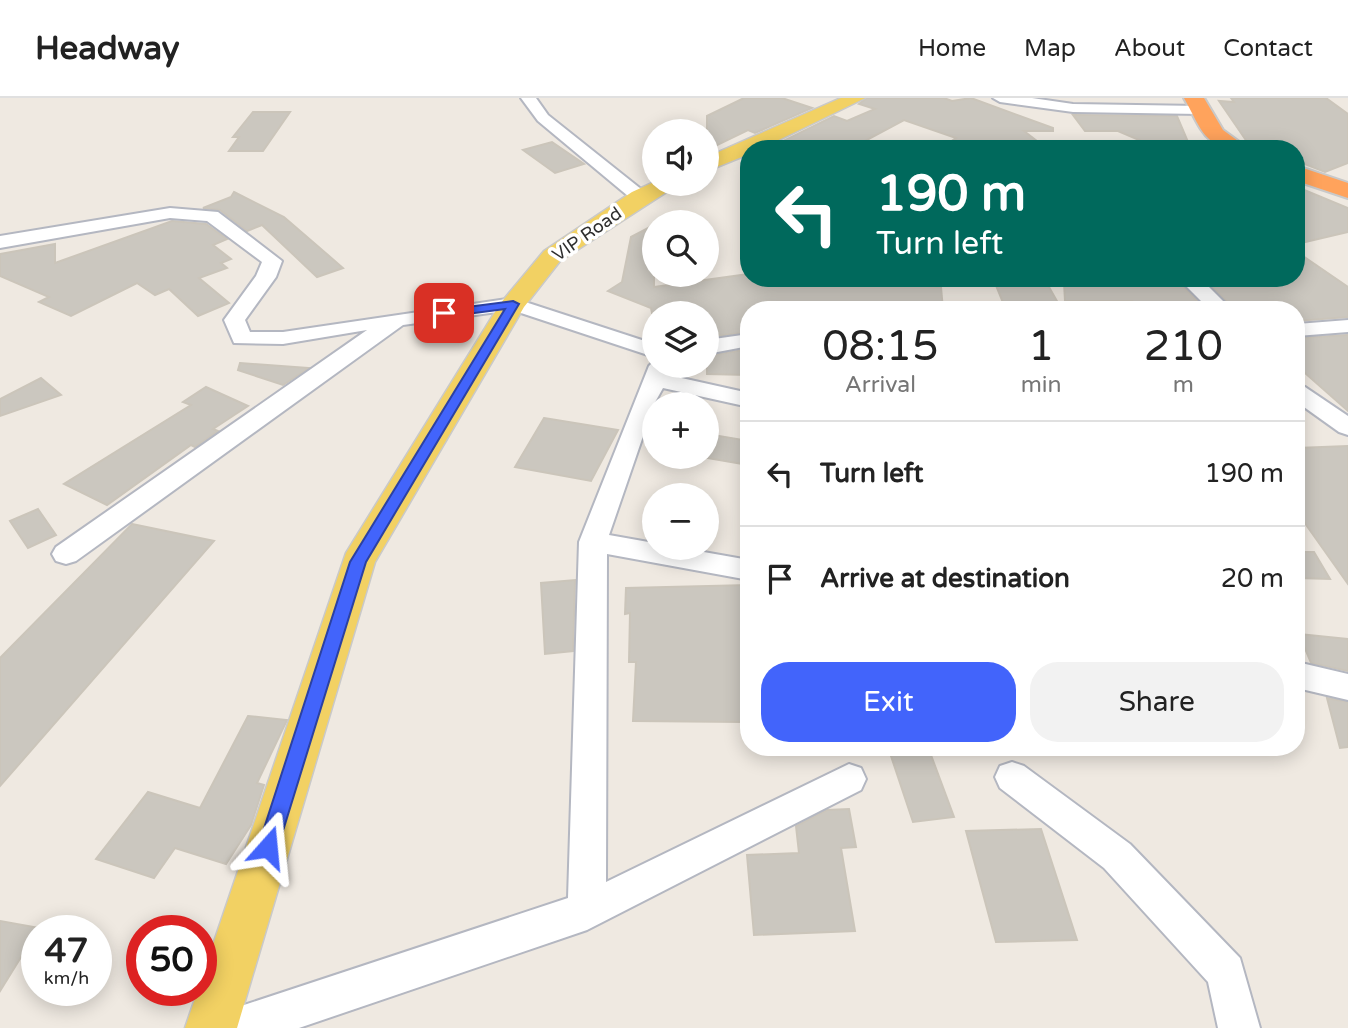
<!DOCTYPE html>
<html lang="en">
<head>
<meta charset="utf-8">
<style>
	body { margin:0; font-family:"Varela Round",sans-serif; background:#f2f2f2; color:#222; height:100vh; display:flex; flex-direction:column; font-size:26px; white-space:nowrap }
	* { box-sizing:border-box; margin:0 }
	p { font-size:23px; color:#767676 }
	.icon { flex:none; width:38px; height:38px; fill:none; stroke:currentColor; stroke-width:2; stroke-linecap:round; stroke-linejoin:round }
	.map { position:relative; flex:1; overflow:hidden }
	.sheet { position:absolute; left:740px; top:203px; width:565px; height:455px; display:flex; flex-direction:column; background:#fff; border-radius:28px; box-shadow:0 4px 18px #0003 }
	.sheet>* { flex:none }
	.banner { position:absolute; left:740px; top:42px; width:565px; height:147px; border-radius:28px; box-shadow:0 4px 18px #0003; background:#00695c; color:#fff; overflow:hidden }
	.fabs { position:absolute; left:642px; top:21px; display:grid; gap:14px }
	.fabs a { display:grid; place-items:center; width:77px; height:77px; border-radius:50%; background:#fff; box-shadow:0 4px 18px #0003; font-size:35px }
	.speed { position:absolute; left:21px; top:817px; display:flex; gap:14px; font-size:35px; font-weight:700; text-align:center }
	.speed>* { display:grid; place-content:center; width:91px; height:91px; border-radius:50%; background:#fff; box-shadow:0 4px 18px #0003; line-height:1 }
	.speed small { font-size:18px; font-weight:400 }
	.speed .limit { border:10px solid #d22; background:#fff; color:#111 }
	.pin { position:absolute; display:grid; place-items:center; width:60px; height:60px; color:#fff; margin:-30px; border-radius:14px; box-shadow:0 4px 10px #0006 }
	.me { position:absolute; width:77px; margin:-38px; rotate:18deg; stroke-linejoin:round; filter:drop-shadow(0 0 5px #0008) }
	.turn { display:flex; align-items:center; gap:24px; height:147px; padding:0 21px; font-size:32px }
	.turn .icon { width:91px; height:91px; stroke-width:2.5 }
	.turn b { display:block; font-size:49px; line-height:60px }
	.eta { display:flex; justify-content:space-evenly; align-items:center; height:119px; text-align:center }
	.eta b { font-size:42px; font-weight:600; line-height:49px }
	.action { display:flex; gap:14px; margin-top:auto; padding:14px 21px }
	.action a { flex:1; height:80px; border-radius:28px; background:#4264fb; color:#fff; font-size:28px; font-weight:600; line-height:80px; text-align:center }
	.action a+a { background:#f2f2f2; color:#222 }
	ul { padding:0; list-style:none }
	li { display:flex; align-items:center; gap:21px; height:105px; padding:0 21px; border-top:2px solid #e0e0e0 }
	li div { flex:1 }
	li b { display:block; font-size:26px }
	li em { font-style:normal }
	header { display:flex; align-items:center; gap:42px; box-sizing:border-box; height:98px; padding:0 35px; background:#fff; border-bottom:2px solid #e0e0e0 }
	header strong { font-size:33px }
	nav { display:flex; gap:38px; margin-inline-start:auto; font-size:24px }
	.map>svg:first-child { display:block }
	.building { fill:#cbc7bf; stroke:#cbc5ba; stroke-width:2 }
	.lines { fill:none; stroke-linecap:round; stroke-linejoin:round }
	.minor-casing { stroke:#b4b7c1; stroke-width:4 }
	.major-casing { stroke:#c9c9c9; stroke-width:3 }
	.highway-casing { stroke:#c9c9c9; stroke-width:4 }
	.minor { fill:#fff; fill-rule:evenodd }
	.major { fill:#f2d163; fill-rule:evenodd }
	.highway { fill:#ffa35c; fill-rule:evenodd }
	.route { fill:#4264fb; stroke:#2b41a3; stroke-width:2 }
	.labels { text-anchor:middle; stroke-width:7; stroke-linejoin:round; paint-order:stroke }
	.street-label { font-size:18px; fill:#2e2e2e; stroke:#fff }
</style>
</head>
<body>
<header>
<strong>Headway</strong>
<nav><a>Home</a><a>Map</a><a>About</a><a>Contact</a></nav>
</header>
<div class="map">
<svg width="1348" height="930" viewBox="0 0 1348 930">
	<rect width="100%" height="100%" fill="#efe9e1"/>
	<g class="building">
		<polygon points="744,0 782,0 812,10 755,35 748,32 707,52 707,18"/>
		<polygon points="867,0 944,0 952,3 971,0 1053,30 1053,33 1024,33 1037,43 1013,46 1007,51 988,51 953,42 956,40 904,22 850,51 800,51 781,44 834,18 847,23 875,11 859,6"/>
		<polygon points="1231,0 1326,0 1348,16 1348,65 1325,74 1297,63 1297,51 1252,51 1219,3 1234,4"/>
		<polygon points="253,14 290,14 263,53 229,53 239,39 233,39"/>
		<polygon points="1073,17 1177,18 1191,51 1160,51 1118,33 1085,33"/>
		<polygon points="552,44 584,66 555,75 523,52"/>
		<polygon points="1297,89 1348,110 1348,134 1297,146"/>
		<polygon points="234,94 284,119 343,170 317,179 262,127 247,133 220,112 203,110 231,99"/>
		<polygon points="172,123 206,126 227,141 213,147 231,161 221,165 227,170 199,180 229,205 198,218 169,191 155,197 137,185 71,218 39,204 49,199 0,178 0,156 55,146 55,165"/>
		<polygon points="654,127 654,189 749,176 749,180 898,180 901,186 941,189 943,212 749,212 749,234 707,239 707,215 652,215 651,210 608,193 622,184 631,139"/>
		<polygon points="1297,154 1348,189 1348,219 1297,223 1297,212 1235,212 1204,180 1297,180"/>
		<polygon points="993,180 1045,182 1062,212 1006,212"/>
		<polygon points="1140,180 1175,180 1206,212 1138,212 1132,203 1065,203 1064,184"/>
		<polygon points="1348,237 1348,313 1305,275 1297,276 1297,240"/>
		<polygon points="749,251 749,277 707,276 707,258"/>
		<polygon points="240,265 309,270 283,287 238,272"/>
		<polygon points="41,280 61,297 0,318 0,301"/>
		<polygon points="206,289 248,308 213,331 218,333 195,349 191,347 107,407 64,386 191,307 183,304"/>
		<polygon points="544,320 618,332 591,383 515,369"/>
		<polygon points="707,336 749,343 743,366 707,360"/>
		<polygon points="1348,348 1348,486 1297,414 1297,350"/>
		<polygon points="38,411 56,437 28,450 10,423"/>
		<polygon points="132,426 214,443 0,688 0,560"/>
		<polygon points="1297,454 1314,454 1330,481 1297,480"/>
		<polygon points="575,482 573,553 545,556 541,485"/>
		<polygon points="749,487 749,599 743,600 744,624 633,623 636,564 629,564 630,515 625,516 626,490"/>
		<polygon points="1299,536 1348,541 1348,573 1311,565"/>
		<polygon points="1327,600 1348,604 1348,649 1340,650"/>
		<polygon points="248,618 287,622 257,685 264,687 251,727 226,766 175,750 154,780 96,761 148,694 200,710"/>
		<polygon points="888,649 928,649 954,719 913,724"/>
		<polygon points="849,711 856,749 841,750 855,833 754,837 747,757 799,755 796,728 827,712"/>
		<polygon points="1041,731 1077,842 996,844 966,733"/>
		<polygon points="0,823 39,830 0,893"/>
	</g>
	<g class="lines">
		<g class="minor-casing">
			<g id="minor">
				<polygon points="521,0 536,0 548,17 646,95 649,99 646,103 634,103 538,23"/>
				<polygon points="993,0 1032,0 1073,6 1200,8 1207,12 1200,16 1073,14 1000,4"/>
				<polygon points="170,110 218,114 282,163 276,179 245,222 250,234 283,234 513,200 654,246 654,259 512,212 403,227 76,463 66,466 56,463 52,456 56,449 367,232 283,246 234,245 224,222 256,178 262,164 207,123 170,120 0,150 0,138"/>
				<polygon points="1178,180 1200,180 1232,212 1210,212"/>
				<polygon points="1348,222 1348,234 1297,238 1297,226"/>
				<polygon points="749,236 749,248 707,256 707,242"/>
				<polygon points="654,263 654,268 671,268 668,277 749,295 749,309 663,290 654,306 609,437 654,445 654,450 681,450 749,462 749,482 607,456 606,784 849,666 861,670 866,681 861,692 587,832 299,930 217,930 223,915 238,909 568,800 579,444 649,268"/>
				<polygon points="1297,287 1305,289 1348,318 1348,337 1339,334 1297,304"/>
				<polygon points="1297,564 1348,576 1348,602 1297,590"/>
				<polygon points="1012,664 1024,668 1130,746 1240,860 1260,930 1218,930 1208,884 1104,770 1000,690 995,679 1000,668"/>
			</g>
		</g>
		<g class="major-casing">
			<g id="major">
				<polygon points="841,0 865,0 760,51 749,51 749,56 707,73 707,59"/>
				<polygon points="654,84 679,86 560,163 524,209 375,464 237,930 185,930 198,892 201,892 201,882 346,455 500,206 544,153 632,94"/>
			</g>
		</g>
		<g class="highway-casing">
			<g id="highway">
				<path d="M1184 0H1204L1223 32 1249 51C1204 51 1204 36 1184 0Z"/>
				<polygon points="1297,68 1348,85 1348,100 1297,83"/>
			</g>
		</g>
		<use href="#minor" class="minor"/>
		<use href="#major" class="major"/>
		<use href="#highway" class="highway"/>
	</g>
	<polygon class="route" points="513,203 519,206 366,464 278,749 275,756 268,758 261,756 258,749 350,464 505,211 444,219 438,215 444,212"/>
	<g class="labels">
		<g class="street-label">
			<text transform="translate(587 136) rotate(-35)" y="6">VIP Road</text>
		</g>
	</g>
</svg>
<div class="fabs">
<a><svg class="icon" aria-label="sound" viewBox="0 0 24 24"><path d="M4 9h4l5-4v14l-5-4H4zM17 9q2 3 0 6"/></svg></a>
<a><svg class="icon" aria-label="search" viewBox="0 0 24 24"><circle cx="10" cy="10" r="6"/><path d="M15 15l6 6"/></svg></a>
<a><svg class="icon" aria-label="layers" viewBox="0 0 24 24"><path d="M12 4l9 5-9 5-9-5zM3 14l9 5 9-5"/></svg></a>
<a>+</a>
<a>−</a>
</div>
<div class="speed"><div>47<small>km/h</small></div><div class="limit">50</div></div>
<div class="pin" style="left:444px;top:215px;background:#d93025"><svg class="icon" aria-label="arrive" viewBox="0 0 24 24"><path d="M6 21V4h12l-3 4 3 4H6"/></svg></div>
<svg class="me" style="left:268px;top:749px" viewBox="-20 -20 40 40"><path d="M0-17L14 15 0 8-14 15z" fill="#4264fb" stroke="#fff" stroke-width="4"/></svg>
<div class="banner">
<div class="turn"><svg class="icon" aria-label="left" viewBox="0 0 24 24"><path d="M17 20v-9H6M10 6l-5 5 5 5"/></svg><div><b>190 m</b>Turn left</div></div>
</div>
<section class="sheet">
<div class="eta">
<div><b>08:15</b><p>Arrival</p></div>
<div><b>1</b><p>min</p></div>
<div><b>210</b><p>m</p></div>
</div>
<ul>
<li><svg class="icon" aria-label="left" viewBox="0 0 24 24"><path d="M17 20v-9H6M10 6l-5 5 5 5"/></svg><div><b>Turn left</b></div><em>190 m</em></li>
<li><svg class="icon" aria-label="arrive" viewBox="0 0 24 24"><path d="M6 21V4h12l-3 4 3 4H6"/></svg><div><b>Arrive at destination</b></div><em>20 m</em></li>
</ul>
<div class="action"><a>Exit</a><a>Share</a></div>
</section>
</div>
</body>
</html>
